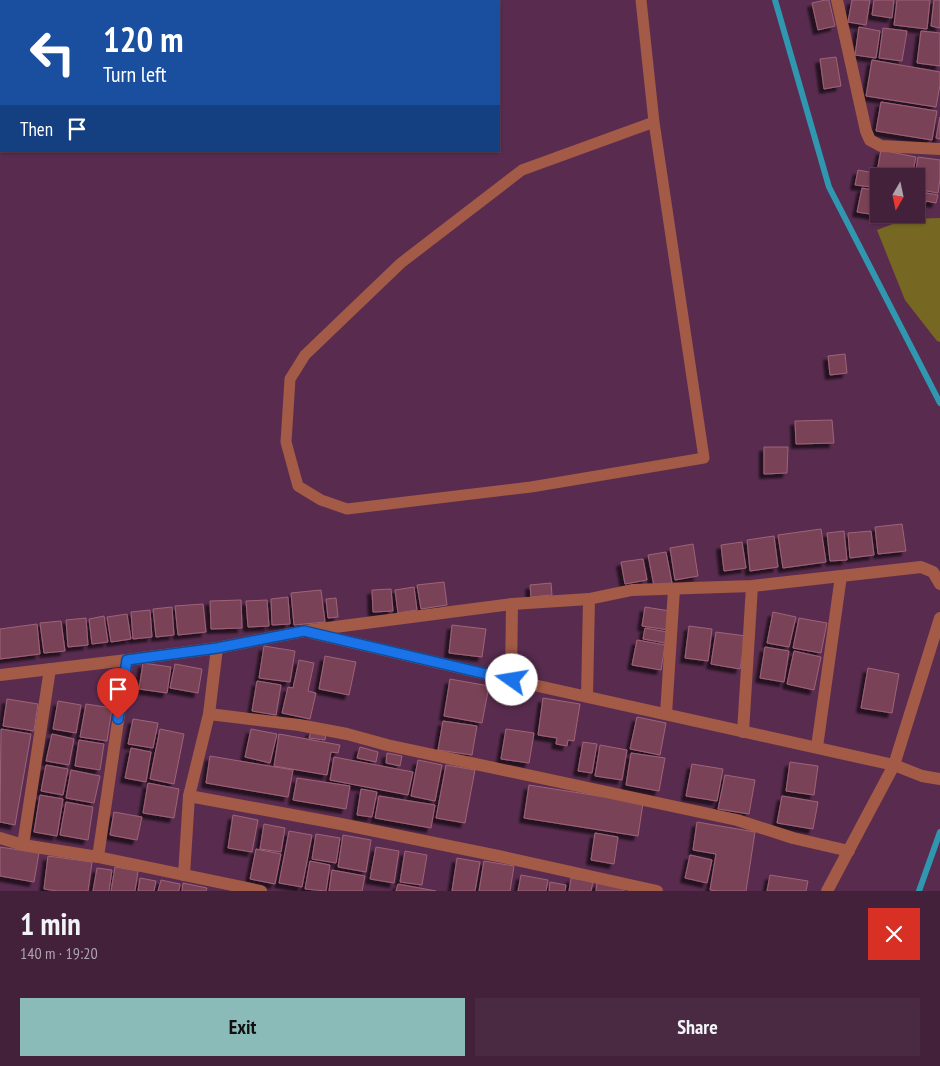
<!DOCTYPE html>
<html lang="en">
<head>
<meta charset="utf-8">
<style>
	body { margin:0; font-family:"PT Sans Narrow",sans-serif; background:#4a2942; color:#f1f3f6; height:100vh; display:flex; flex-direction:column; font-size:19px; white-space:nowrap }
	* { box-sizing:border-box; margin:0 }
	p { font-size:16px; color:#afa3af }
	.icon { flex:none; width:28px; height:28px; fill:none; stroke:currentColor; stroke-width:2; stroke-linecap:round; stroke-linejoin:round }
	.map { position:relative; height:891px; overflow:hidden }
	.drawer { display:flex; flex-direction:column; background:#43213b; flex:1 }
	.drawer>* { flex:none }
	.top-card { position:absolute; left:0px; top:0px; width:500px; height:152px; box-shadow:0 1px 4px #0004,0 0 0 1px #5b3e55; background:#1a4fa0; color:#fff; overflow:hidden }
	.needle { width:32px; rotate:189deg }
	.fabs { position:absolute; left:870px; top:168px; display:grid; gap:10px }
	.fabs a { display:grid; place-items:center; width:55px; height:55px; border-radius:0px; background:#43213b; box-shadow:0 1px 4px #0004,0 0 0 1px #5b3e55; font-size:25px }
	.pin { position:absolute; display:grid; place-items:center; width:42px; height:42px; color:#fff; margin:-51px -21px; border-radius:50% 50% 50% 0; rotate:-45deg; box-shadow:0 0 5px #0007 }
	.pin .icon { rotate:45deg }
	.me { position:absolute; width:55px; margin:-28px; rotate:283deg; stroke-linejoin:round; filter:drop-shadow(0 0 4px #0008) }
	.turn { display:flex; align-items:center; gap:18px; height:105px; padding:0 20px; font-size:22px }
	.turn .icon { width:65px; height:65px; stroke-width:2.5 }
	.turn b { display:block; font-size:35px; line-height:42px }
	.then { display:flex; align-items:center; height:48px; padding:0 20px; background:#0003; gap:10px; font-size:19px }
	.round { display:grid; place-items:center; flex:none; width:52px; height:52px; border-radius:0px; background:#4a2942 }
	.summary { display:flex; align-items:center; justify-content:space-between; height:85px; padding:0 20px }
	h1 { font-size:30px; font-weight:800; line-height:38px }
	.primary-button { display:flex; gap:10px; margin-top:auto; padding:10px 20px }
	.primary-button a { flex:1; height:58px; border-radius:0px; background:#8bbbb9; color:#111; font-size:20px; font-weight:800; line-height:58px; text-align:center }
	.primary-button a+a { background:#4a2942; color:#f1f3f6 }
	.map>svg:first-child { display:block }
	.green { fill:#766723 }
	.lines { fill:none; stroke-linecap:round; stroke-linejoin:round }
	.stream { stroke:#2f98b0; stroke-width:6 }
	.building { fill:#7a4257; stroke:#9e6378; filter:url(#shadow) }
	.service { stroke:#a35a46; stroke-width:11 }
	.minor { stroke:#a35a46; stroke-width:12 }
	.route-casing { stroke:#114b97; stroke-width:12 }
	.route { stroke:#1a73e8; stroke-width:9 }
</style>
</head>
<body>
<div class="map">
<svg width="940" height="891" viewBox="0 0 940 891">
	<defs>
		<filter id="shadow"><feDropShadow dx="-4.5" dy="4.5" stdDeviation="1" flood-color="#0009"/></filter>
	</defs>
	<rect width="100%" height="100%" fill="#592c4f"/>
	<polygon class="green" points="940,218 940,342 937,341 905,300 877,230 906,219"/>
	<g class="lines">
		<g class="stream">
			<polyline points="775,0 829,187 940,403"/>
			<polyline points="919,891 940,832"/>
		</g>
	</g>
	<g class="building">
		<polygon points="825,0 829,0 835,26 818,30 812,3"/>
		<polygon points="852,0 870,0 866,25 848,22"/>
		<polygon points="874,0 894,0 892,18 872,15"/>
		<polygon points="897,0 930,0 927,29 894,25"/>
		<polygon points="934,0 940,0 940,28 931,26"/>
		<polygon points="859,27 880,31 876,58 855,55"/>
		<polygon points="883,28 907,31 902,61 879,58"/>
		<polygon points="921,31 940,33 940,66 917,63"/>
		<polygon points="836,57 841,86 824,89 820,59"/>
		<polygon points="872,60 940,72 940,85 936,107 866,96"/>
		<polygon points="881,102 937,111 932,140 876,131"/>
		<polygon points="940,117 940,139 936,138"/>
		<polygon points="881,150 916,157 912,176 879,176 879,189 874,188"/>
		<polygon points="918,157 940,160 940,179 938,193 916,189 916,176 915,176"/>
		<polygon points="858,170 874,173 872,187 855,185"/>
		<polygon points="862,188 879,191 879,200 876,215 857,212"/>
		<polygon points="916,191 938,195 936,203 926,201 924,212 916,211"/>
		<polygon points="845,354 847,373 830,375 828,356"/>
		<polygon points="832,420 834,443 796,444 795,421"/>
		<polygon points="764,447 788,447 787,473 764,474"/>
		<polygon points="902,524 906,551 878,554 875,527"/>
		<polygon points="821,529 826,562 783,568 778,535"/>
		<polygon points="844,531 847,560 830,561 827,533"/>
		<polygon points="871,531 874,555 850,558 848,533"/>
		<polygon points="774,536 778,567 750,571 747,540"/>
		<polygon points="742,542 746,568 724,571 721,545"/>
		<polygon points="693,544 698,576 675,580 670,548"/>
		<polygon points="666,552 672,583 654,586 648,555"/>
		<polygon points="643,559 647,580 625,584 621,562"/>
		<polygon points="444,582 447,605 421,609 417,585"/>
		<polygon points="551,583 552,595 531,597 530,585"/>
		<polygon points="414,587 417,610 398,613 395,590"/>
		<polygon points="391,589 393,611 373,612 372,590"/>
		<polygon points="321,590 325,622 294,625 291,593"/>
		<polygon points="288,597 290,624 272,625 271,599"/>
		<polygon points="336,598 338,617 328,618 326,599"/>
		<polygon points="241,600 242,628 211,629 210,601"/>
		<polygon points="267,600 269,626 248,627 246,601"/>
		<polygon points="203,604 206,632 178,635 175,606"/>
		<polygon points="172,607 174,635 156,637 153,609"/>
		<polygon points="645,607 670,611 668,630 642,626"/>
		<polygon points="150,610 152,637 133,639 131,612"/>
		<polygon points="773,612 796,617 789,647 767,643"/>
		<polygon points="127,614 131,639 111,642 107,617"/>
		<polygon points="104,616 108,642 92,644 89,619"/>
		<polygon points="86,618 88,645 68,647 66,620"/>
		<polygon points="799,618 827,623 821,653 793,648"/>
		<polygon points="61,621 65,651 44,653 40,623"/>
		<polygon points="37,624 40,654 0,659 0,629"/>
		<polygon points="452,625 486,629 482,657 449,653"/>
		<polygon points="689,626 712,629 708,661 685,658"/>
		<polygon points="645,628 667,632 665,643 643,639"/>
		<polygon points="716,632 746,636 740,669 711,664"/>
		<polygon points="637,640 665,645 661,670 632,665"/>
		<polygon points="264,646 295,651 290,682 259,678"/>
		<polygon points="765,647 789,651 784,682 760,678"/>
		<polygon points="794,651 821,657 814,690 787,684"/>
		<polygon points="325,656 356,662 349,695 319,689"/>
		<polygon points="299,660 314,663 308,691 316,693 310,719 282,713 288,687 293,688"/>
		<polygon points="143,663 171,667 167,693 139,689"/>
		<polygon points="175,664 202,669 198,693 170,688"/>
		<polygon points="868,668 899,674 892,713 861,708"/>
		<polygon points="450,679 489,686 482,723 444,716"/>
		<polygon points="257,681 281,685 276,715 252,711"/>
		<polygon points="543,698 580,704 574,741 568,740 567,746 556,744 557,738 538,735"/>
		<polygon points="7,699 38,704 34,731 3,726"/>
		<polygon points="58,701 81,705 76,733 53,729"/>
		<polygon points="86,704 112,708 107,741 80,737"/>
		<polygon points="637,717 666,723 660,755 630,749"/>
		<polygon points="133,719 158,723 153,748 128,744"/>
		<polygon points="443,721 477,726 472,755 438,750"/>
		<polygon points="1,729 31,734 15,825 0,822"/>
		<polygon points="160,729 184,734 174,784 150,779"/>
		<polygon points="251,729 277,734 270,763 245,757"/>
		<polygon points="506,729 534,733 529,763 501,759"/>
		<polygon points="311,731 326,733 325,740 309,738"/>
		<polygon points="52,734 74,739 69,765 46,761"/>
		<polygon points="279,734 340,745 338,753 331,752 327,775 274,766"/>
		<polygon points="79,740 104,744 100,770 75,766"/>
		<polygon points="583,742 597,744 592,773 578,771"/>
		<polygon points="600,745 627,750 622,780 595,776"/>
		<polygon points="360,747 378,752 376,762 357,758"/>
		<polygon points="131,748 151,752 146,782 125,778"/>
		<polygon points="387,753 402,756 400,766 386,763"/>
		<polygon points="631,753 665,758 659,791 626,785"/>
		<polygon points="210,756 293,770 288,797 206,783"/>
		<polygon points="334,757 413,772 408,795 330,780"/>
		<polygon points="418,760 442,765 435,801 411,796"/>
		<polygon points="790,762 818,766 814,795 786,791"/>
		<polygon points="692,764 723,769 717,801 686,796"/>
		<polygon points="46,765 68,769 63,795 41,791"/>
		<polygon points="446,765 475,770 465,823 436,818"/>
		<polygon points="71,770 100,776 94,803 66,798"/>
		<polygon points="725,775 755,780 749,814 718,809"/>
		<polygon points="297,778 350,786 346,809 293,800"/>
		<polygon points="148,783 179,789 174,818 143,813"/>
		<polygon points="529,785 643,803 638,836 524,818"/>
		<polygon points="361,789 377,792 372,817 357,815"/>
		<polygon points="40,795 63,799 57,836 34,832"/>
		<polygon points="379,796 435,805 431,828 375,818"/>
		<polygon points="782,796 818,802 813,829 777,823"/>
		<polygon points="66,802 93,807 88,840 60,835"/>
		<polygon points="114,812 142,817 137,840 110,835"/>
		<polygon points="233,815 258,820 252,852 228,848"/>
		<polygon points="697,822 755,832 746,891 719,891 710,890 716,854 693,850"/>
		<polygon points="264,824 285,828 281,852 260,849"/>
		<polygon points="289,831 312,835 302,887 279,883"/>
		<polygon points="595,833 618,837 614,864 591,860"/>
		<polygon points="316,834 340,838 336,863 312,859"/>
		<polygon points="343,835 371,840 366,872 338,867"/>
		<polygon points="0,847 39,853 34,882 0,876"/>
		<polygon points="376,847 399,851 394,883 370,879"/>
		<polygon points="256,849 281,854 275,884 250,879"/>
		<polygon points="405,851 427,855 422,885 400,882"/>
		<polygon points="690,855 712,860 707,883 685,878"/>
		<polygon points="48,856 92,862 88,891 57,891 44,889"/>
		<polygon points="457,858 480,862 475,891 452,891"/>
		<polygon points="310,861 330,865 326,891 305,889"/>
		<polygon points="484,861 514,866 510,891 479,891"/>
		<polygon points="115,867 138,871 135,891 111,891"/>
		<polygon points="97,868 112,870 109,891 93,891"/>
		<polygon points="332,870 365,876 362,891 329,891"/>
		<polygon points="521,875 548,880 546,891 518,891"/>
		<polygon points="770,875 808,881 806,891 767,891"/>
		<polygon points="140,878 156,881 154,891 138,891"/>
		<polygon points="571,878 593,882 591,891 569,891"/>
		<polygon points="161,880 180,884 179,891 158,891"/>
		<polygon points="550,882 566,885 565,891 549,891"/>
		<polygon points="183,883 207,888 206,891 182,891"/>
		<polygon points="597,883 625,887 624,891 596,891"/>
		<polygon points="398,884 436,891 396,891"/>
	</g>
	<g class="lines">
		<polyline class="service" points="641,0 654,122 704,458 531,487 347,509 321,500 298,486 286,442 290,379 305,355 401,263 522,170 654,122"/>
		<g class="minor">
			<polyline points="837,0 866,131 870,140 881,146 940,149"/>
			<polyline points="312,633 511,680 894,765 922,776 940,779"/>
			<polyline points="0,675 127,660 217,648 304,631 512,604 589,599 632,590 752,586 921,567 933,572 940,584"/>
			<polyline points="511,680 512,604"/>
			<polyline points="587,696 589,599"/>
			<polyline points="209,714 299,725 347,734 387,745 737,820 793,838 849,851"/>
			<polyline points="666,714 674,589"/>
			<polyline points="743,732 752,586"/>
			<polyline points="817,747 841,576"/>
			<polyline points="189,796 341,824 503,857 657,891"/>
			<polyline points="0,838 23,845 98,857 261,891"/>
			<polyline points="23,845 50,669"/>
			<polyline points="98,857 127,660"/>
			<polyline points="184,875 189,796 209,714 217,648"/>
			<polyline points="827,891 894,765 940,618"/>
		</g>
	</g>
	<g class="lines">
		<g class="route-casing">
			<polyline id="route" points="118,719 127,660 217,648 304,631 512,680"/>
		</g>
		<use href="#route" class="route"/>
	</g>
</svg>
<div class="fabs">
<a><svg class="needle" viewBox="-14 -14 28 28"><path d="M0-13l5 13h-10z" fill="#e53935"/><path d="M0 13l5-13h-10z" fill="#afa3af"/></svg></a>
</div>
<div class="pin" style="left:118px;top:719px;background:#d93025"><svg class="icon" aria-label="arrive" viewBox="0 0 24 24"><path d="M6 21V4h12l-3 4 3 4H6"/></svg></div>
<svg class="me" style="left:512px;top:680px" viewBox="-20 -20 40 40"><circle r="19" fill="#fff"/><path d="M0-13L10 11 0 6-10 11z" fill="#1a73e8"/></svg>
<div class="top-card">
<div class="turn"><svg class="icon" aria-label="left" viewBox="0 0 24 24"><path d="M17 20v-9H6M10 6l-5 5 5 5"/></svg><div><b>120 m</b>Turn left</div></div>
<div class="then">Then<svg class="icon" aria-label="arrive" viewBox="0 0 24 24"><path d="M6 21V4h12l-3 4 3 4H6"/></svg></div>
</div>
</div>
<section class="drawer">
<div class="summary"><div><h1>1 min</h1><p>140 m · 19:20</p></div><a class="round" style="background:#d93025;color:#fff"><svg class="icon" aria-label="close" viewBox="0 0 24 24"><path d="M6 6l12 12M18 6L6 18"/></svg></a></div>
<div class="primary-button"><a>Exit</a><a>Share</a></div>
</section>
</body>
</html>
